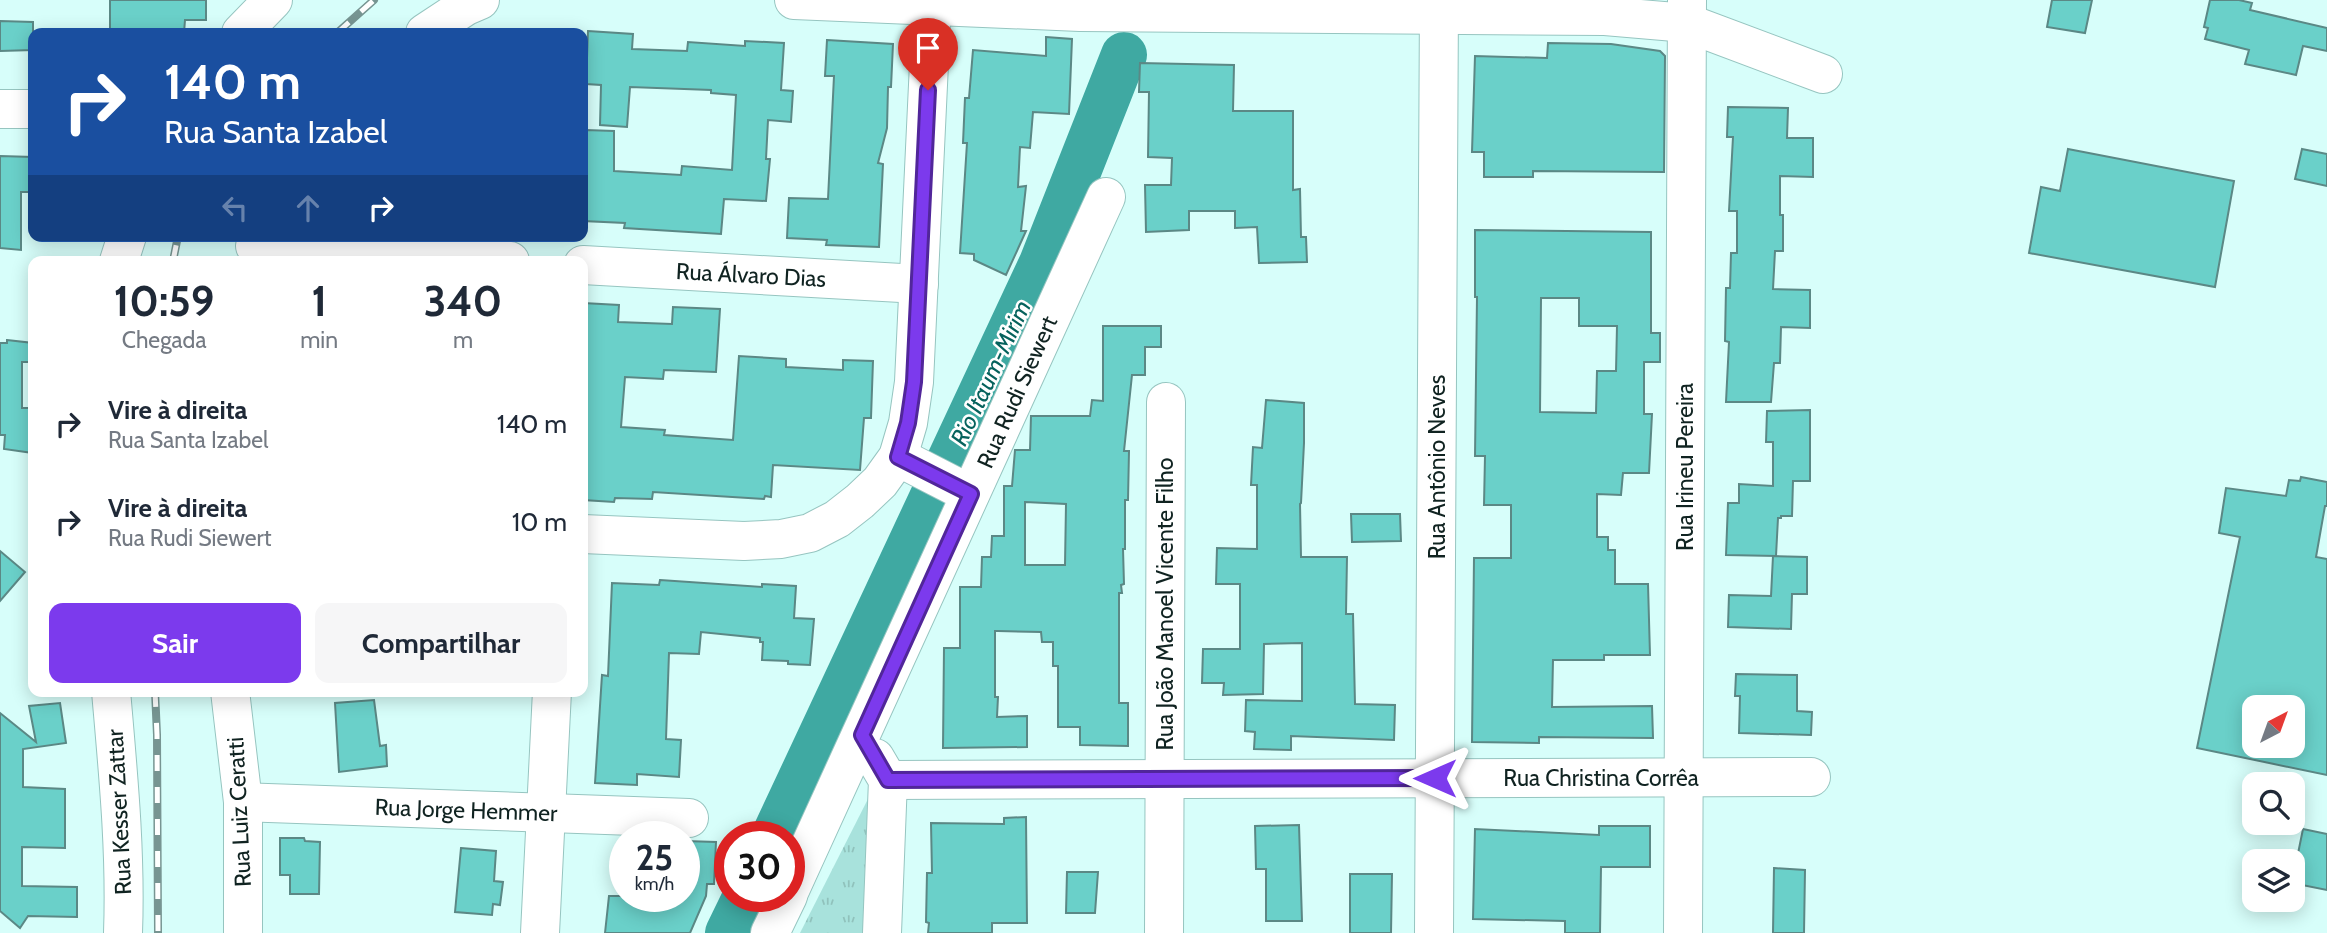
<!DOCTYPE html>
<html lang="pt">
<head>
<meta charset="utf-8">
<style>
	body { margin:0; font-family:Cabin,sans-serif; background:#f6f6f7; color:#1f2937; height:100vh; display:flex; flex-direction:column; font-size:26px; white-space:nowrap }
	* { box-sizing:border-box; margin:0 }
	p { font-size:23px; color:#747a83 }
	.icon { flex:none; width:38px; height:38px; fill:none; stroke:currentColor; stroke-width:2; stroke-linecap:round; stroke-linejoin:round }
	.map { position:relative; flex:1; overflow:hidden }
	.side { position:absolute; left:28px; top:256px; width:560px; height:441px; display:flex; flex-direction:column; background:#fff; border-radius:14px; box-shadow:0 4px 18px #0003 }
	.side>* { flex:none }
	.hud { position:absolute; left:28px; top:28px; width:560px; height:214px; border-radius:14px; box-shadow:0 4px 18px #0003; background:#1a4fa0; color:#fff; overflow:hidden }
	.needle { width:46px; rotate:41deg }
	.buttons { position:absolute; left:2242px; top:695px; display:grid; gap:14px }
	.buttons a { display:grid; place-items:center; width:63px; height:63px; border-radius:14px; background:#fff; box-shadow:0 4px 18px #0003; font-size:35px }
	.speed { position:absolute; left:609px; top:821px; display:flex; gap:14px; font-size:35px; font-weight:700; text-align:center }
	.speed>* { display:grid; place-content:center; width:91px; height:91px; border-radius:50%; background:#fff; box-shadow:0 4px 18px #0003; line-height:1 }
	.speed small { font-size:18px; font-weight:400 }
	.speed .limit { border:10px solid #d22; background:#fff; color:#111 }
	.pin { position:absolute; display:grid; place-items:center; width:60px; height:60px; color:#fff; margin:-72px -30px; border-radius:50% 50% 50% 0; rotate:-45deg; box-shadow:0 0 7px #0007 }
	.pin .icon { rotate:45deg }
	.me { position:absolute; width:77px; margin:-38px; rotate:270deg; stroke-linejoin:round; filter:drop-shadow(0 0 5px #0008) }
	.turn { display:flex; align-items:center; gap:24px; height:147px; padding:0 21px; font-size:32px }
	.turn .icon { width:91px; height:91px; stroke-width:2.5 }
	.turn b { display:block; font-size:49px; line-height:60px }
	.lanes { display:flex; align-items:center; height:66px; padding:0 21px; background:#0003; justify-content:center; gap:35px; direction:ltr }
	.lanes .off { opacity:.35 }
	.eta { display:flex; justify-content:space-evenly; align-items:center; height:119px; text-align:center }
	.eta b { font-size:42px; font-weight:700; line-height:49px }
	.action { display:flex; gap:14px; margin-top:auto; padding:14px 21px }
	.action a { flex:1; height:80px; border-radius:14px; background:#7c3aed; color:#fff; font-size:28px; font-weight:700; line-height:80px; text-align:center }
	.action a+a { background:#f6f6f7; color:#1f2937 }
	ul { padding:0; list-style:none }
	li { display:flex; align-items:center; gap:21px; height:98px; padding:0 21px }
	li div { flex:1 }
	li b { display:block; font-size:26px }
	li em { font-style:normal }
	.map>svg:first-child { display:block }
	.park { fill:url(#park-tufts) }
	.lines { fill:none; stroke-linecap:round; stroke-linejoin:round }
	.river { stroke:#3fa9a2; stroke-width:46 }
	.building { fill:#6ad0c9; stroke:#5b8885; stroke-width:2; fill-rule:evenodd }
	.minor-casing { stroke:#96c5c0; stroke-width:40 }
	.minor { stroke:#fff; stroke-width:38 }
	.rail-casing { stroke:#779592; stroke-width:8 }
	.rail { stroke:#fff; stroke-width:5; stroke-dasharray:16; stroke-linecap:butt }
	.route-casing { stroke:#51269a; stroke-width:18 }
	.route { stroke:#7c3aed; stroke-width:12 }
	.labels { text-anchor:middle; stroke-width:5; stroke-linejoin:round; paint-order:stroke }
	.street-label { font-size:23px; fill:#102321; stroke:#fff }
	.water-label { font-size:24px; font-style:italic; fill:#06625d; stroke:#fff }
</style>
</head>
<body>
<div class="map">
<svg width="2327" height="933" viewBox="0 0 2327 933">
	<defs>
		<pattern id="park-tufts" width="24" height="20" patternUnits="userSpaceOnUse" patternTransform="scale(1.75)"><rect width="24" height="20" fill="#a8e2dc"/><path d="M3 7l-1-3M5 7V3M7 7l1-3M15 17l-1-3M17 17v-4M19 17l1-3" fill="none" stroke="#90c2bc"/></pattern>
	</defs>
	<rect width="100%" height="100%" fill="#d7fefa"/>
	<polygon class="park" points="870,795 864,933 800,933"/>
	<g class="lines">
		<g class="river">
			<polyline points="774,836 1042,263 1124,55"/>
			<polyline points="728,933 746,896"/>
		</g>
	</g>
	<g class="building">
		<polygon points="110,0 206,0 206,20 185,20 184,33 110,33"/>
		<polygon points="2052,0 2092,0 2085,33 2047,27"/>
		<polygon points="2210,0 2239,0 2252,3 2250,10 2327,28 2327,51 2303,46 2296,75 2245,64 2249,50 2205,39 2208,28 2204,27"/>
		<polygon points="0,21 33,22 33,50 0,51"/>
		<polygon points="588,31 633,34 632,49 687,51 688,42 745,46 745,41 784,43 781,90 793,91 791,122 768,120 766,159 770,159 766,201 724,199 721,234 624,228 625,223 583,221 586,130 614,131 614,171 681,175 682,166 732,170 736,95 711,93 711,90 630,87 627,127 600,125 601,85 586,84"/>
		<polygon points="1046,37 1072,39 1069,114 1033,112 1030,148 1020,147 1018,187 1026,186 1021,231 1026,231 1006,275 974,260 974,254 960,253 967,143 963,143 965,98 969,98 973,50 1046,56"/>
		<polygon points="827,40 893,44 891,87 888,87 887,128 878,163 883,164 879,247 826,245 827,240 787,238 789,198 828,199 834,76 825,76"/>
		<polygon points="1548,43 1611,44 1660,51 1665,56 1664,172 1533,171 1533,177 1484,177 1484,152 1472,152 1475,56 1547,58"/>
		<polygon points="1140,63 1234,65 1233,111 1293,111 1293,190 1300,189 1301,237 1306,237 1307,262 1259,263 1257,227 1235,228 1235,211 1189,211 1189,230 1146,232 1145,185 1171,185 1172,158 1148,157 1149,92 1139,92"/>
		<polygon points="1728,107 1788,108 1787,138 1813,138 1813,177 1780,176 1780,215 1783,215 1783,251 1775,251 1773,289 1810,290 1810,328 1781,327 1780,363 1774,363 1771,402 1726,402 1729,342 1725,341 1726,288 1730,288 1731,253 1737,253 1737,211 1729,211 1733,137 1727,137"/>
		<polygon points="2068,149 2234,181 2215,287 2029,253 2041,187 2060,191"/>
		<polygon points="2302,149 2327,154 2327,186 2295,179"/>
		<polygon points="0,156 33,157 33,192 21,192 21,250 0,248"/>
		<path d="M1475 230 1651 232V333H1660V362H1644V414H1652L1649 473H1623L1621 495 1597 494V537H1608V550H1615V584H1648L1650 655H1604V660H1553L1552 707 1652 706 1653 738 1539 737V743L1472 742 1474 558H1511V505H1484L1485 456H1475L1477 297H1475ZM1541 298H1579V326H1617L1616 371H1597L1596 413 1540 412Z"/>
		<polygon points="583,303 619,305 618,322 672,324 673,307 720,309 716,372 664,370 663,379 625,377 621,427 665,430 664,435 733,440 739,356 786,359 786,367 843,370 843,360 873,361 871,418 864,418 860,470 773,465 771,497 765,496 764,499 653,492 652,499 615,498 614,502 583,500"/>
		<path d="M1103 326H1161V347H1145V375H1132L1124 451H1129L1128 500H1125V549H1123L1124 584 1121 585 1122 593H1119V703H1128V746L1080 745V727H1058V666H1053V642H1042L1041 632 998 631H995V697H998L997 717 1027 716V747L943 748 944 648H960V587H981L982 557H991L992 536H1004V486H1012L1015 450H1030L1031 416H1090L1092 400 1103 401ZM1025 502 1066 504 1065 565H1025Z"/>
		<polygon points="7,340 33,343 33,362 22,362 22,408 33,408 33,453 4,449 5,435 0,435 0,343 7,343"/>
		<polygon points="1266,400 1304,403 1304,443 1301,503 1300,504 1301,557 1347,557 1346,614 1353,614 1355,704 1395,705 1394,740 1291,736 1291,750 1254,749 1255,732 1245,731 1246,700 1302,701 1302,643 1264,644 1263,694 1223,695 1224,683 1202,683 1203,649 1240,649 1240,584 1216,584 1217,548 1257,549 1257,485 1251,485 1253,447 1262,448"/>
		<polygon points="1810,410 1810,481 1793,481 1792,516 1781,516 1781,518 1778,518 1776,556 1726,555 1728,503 1739,503 1739,484 1773,486 1773,442 1766,442 1767,411"/>
		<path d="M2301 477 2327 482V506H2325L2316 557 2327 559V775L2197 748 2240 537 2219 533 2226 488 2286 496 2289 480 2300 481ZM2254 707H2292V746H2254Z"/>
		<polygon points="1351,514 1400,514 1401,541 1352,542"/>
		<polygon points="0,551 25,572 0,601"/>
		<polygon points="1773,556 1807,557 1807,594 1792,594 1791,629 1728,627 1729,595 1771,596"/>
		<polygon points="660,580 762,587 762,584 796,586 794,618 814,619 810,665 788,664 788,661 762,660 763,642 760,642 760,638 701,632 699,654 669,653 666,739 681,740 679,777 637,774 637,785 595,783 602,675 608,676 612,583 659,585"/>
		<polygon points="1736,674 1797,675 1797,711 1812,712 1811,735 1739,733 1740,696 1735,696"/>
		<polygon points="374,700 380,746 386,745 387,766 339,772 335,703"/>
		<polygon points="60,703 66,743 23,749 23,787 65,789 65,848 22,847 22,886 77,887 77,917 28,916 20,928 0,911 0,713 36,742 29,706"/>
		<polygon points="1026,817 1027,923 992,923 992,933 928,933 929,923 926,922 927,873 932,873 931,823 1004,824 1004,818"/>
		<polygon points="1299,825 1302,921 1266,921 1266,869 1256,869 1255,826"/>
		<polygon points="1599,826 1650,826 1650,867 1601,867 1600,933 1565,933 1565,921 1473,919 1475,829 1599,835"/>
		<polygon points="2303,829 2327,834 2327,890 2292,883"/>
		<polygon points="280,838 304,838 305,841 320,842 319,894 290,894 290,875 280,875"/>
		<polygon points="685,841 716,842 714,884 707,884 706,896 690,933 605,933 609,896 684,896"/>
		<polygon points="461,848 496,851 494,881 503,882 500,905 493,904 492,915 455,912"/>
		<polygon points="1774,868 1805,870 1804,933 1773,933"/>
		<polygon points="1067,872 1098,872 1095,913 1066,913"/>
		<polygon points="1350,874 1392,874 1391,933 1350,933"/>
	</g>
	<g class="lines">
		<g class="minor-casing">
			<g id="minor">
				<polyline points="794,0 1080,12 1605,16 1687,23 1823,74"/>
				<polyline points="241,33 273,0"/>
				<polyline points="425,33 466,6 480,0"/>
				<polyline points="0,109 33,109"/>
				<polyline points="255,246 510,261"/>
				<polyline points="119,261 127,236"/>
				<polyline points="583,265 919,284"/>
				<polyline points="898,457 970,494"/>
				<polyline points="583,534 744,541 781,539 810,533 837,519 860,501 880,482 898,457 908,423 914,382 932,0"/>
				<path d="M111 691C118 772 126 852 123 933"/>
				<polyline points="230,691 243,802 243,933"/>
				<polyline points="875,758 888,780 882,933"/>
				<polyline points="888,780 1811,777"/>
				<polyline points="243,802 689,818"/>
				<polyline points="789,892 1106,197"/>
				<polyline points="540,933 552,691"/>
				<polyline points="770,933 788,896"/>
				<polyline points="1164,933 1166,402"/>
				<polyline points="1434,933 1439,0"/>
				<polyline points="1683,933 1687,0"/>
			</g>
		</g>
		<use href="#minor" class="minor"/>
		<g class="rail-casing">
			<g id="rail">
				<polyline points="337,33 374,0"/>
				<polyline points="173,261 178,236"/>
				<polyline points="155,691 157,735 158,933"/>
			</g>
		</g>
		<use href="#rail" class="rail"/>
	</g>
	<g class="lines">
		<g class="route-casing">
			<polyline id="route" points="928,90 914,382 908,423 898,457 971,494 862,735 888,780 1435,778"/>
		</g>
		<use href="#route" class="route"/>
	</g>
	<g class="labels">
		<g class="street-label">
			<text transform="translate(751 275) rotate(3)" y="8">Rua Álvaro Dias</text>
			<text transform="translate(1017 392) rotate(-66)" y="8">Rua Rudi Siewert</text>
			<text transform="translate(1437 467) rotate(-90)" y="8">Rua Antônio Neves</text>
			<text transform="translate(1685 467) rotate(-90)" y="8">Rua Irineu Pereira</text>
			<text transform="translate(1165 604) rotate(-90)" y="8">Rua João Manoel Vicente Filho</text>
			<text x="1601" y="786">Rua Christina Corrêa</text>
			<text transform="translate(466 810) rotate(2)" y="8">Rua Jorge Hemmer</text>
			<text transform="translate(119 812) rotate(-93)" y="8">Rua Kesser Zattar</text>
			<text transform="translate(239 812) rotate(-93)" y="8">Rua Luiz Ceratti</text>
		</g>
		<g class="water-label">
			<text transform="translate(991 373) rotate(-65)" y="8">Rio Itaum-Mirim</text>
		</g>
	</g>
</svg>
<div class="buttons">
<a><svg class="needle" viewBox="-14 -14 28 28"><path d="M0-13l5 13h-10z" fill="#e53935"/><path d="M0 13l5-13h-10z" fill="#747a83"/></svg></a>
<a><svg class="icon" aria-label="search" viewBox="0 0 24 24"><circle cx="10" cy="10" r="6"/><path d="M15 15l6 6"/></svg></a>
<a><svg class="icon" aria-label="layers" viewBox="0 0 24 24"><path d="M12 4l9 5-9 5-9-5zM3 14l9 5 9-5"/></svg></a>
</div>
<div class="speed"><div>25<small>km/h</small></div><div class="limit">30</div></div>
<div class="pin" style="left:928px;top:90px;background:#d93025"><svg class="icon" aria-label="arrive" viewBox="0 0 24 24"><path d="M6 21V4h12l-3 4 3 4H6"/></svg></div>
<svg class="me" style="left:1435px;top:778px" viewBox="-20 -20 40 40"><path d="M0-17L14 15 0 8-14 15z" fill="#7c3aed" stroke="#fff" stroke-width="4"/></svg>
<div class="hud">
<div class="turn"><svg class="icon" aria-label="right" viewBox="0 0 24 24"><path d="M7 20v-9h11M14 6l5 5-5 5"/></svg><div><b>140 m</b>Rua Santa Izabel</div></div>
<div class="lanes"><svg class="icon off" aria-label="left" viewBox="0 0 24 24"><path d="M17 20v-9H6M10 6l-5 5 5 5"/></svg><svg class="icon off" aria-label="ahead" viewBox="0 0 24 24"><path d="M12 20V5M6 11l6-6 6 6"/></svg><svg class="icon" aria-label="right" viewBox="0 0 24 24"><path d="M7 20v-9h11M14 6l5 5-5 5"/></svg></div>
</div>
<section class="side">
<div class="eta">
<div><b>10:59</b><p>Chegada</p></div>
<div><b>1</b><p>min</p></div>
<div><b>340</b><p>m</p></div>
</div>
<ul>
<li><svg class="icon" aria-label="right" viewBox="0 0 24 24"><path d="M7 20v-9h11M14 6l5 5-5 5"/></svg><div><b>Vire à direita</b><p>Rua Santa Izabel</p></div><em>140 m</em></li>
<li><svg class="icon" aria-label="right" viewBox="0 0 24 24"><path d="M7 20v-9h11M14 6l5 5-5 5"/></svg><div><b>Vire à direita</b><p>Rua Rudi Siewert</p></div><em>10 m</em></li>
</ul>
<div class="action"><a>Sair</a><a>Compartilhar</a></div>
</section>
</div>
</body>
</html>
